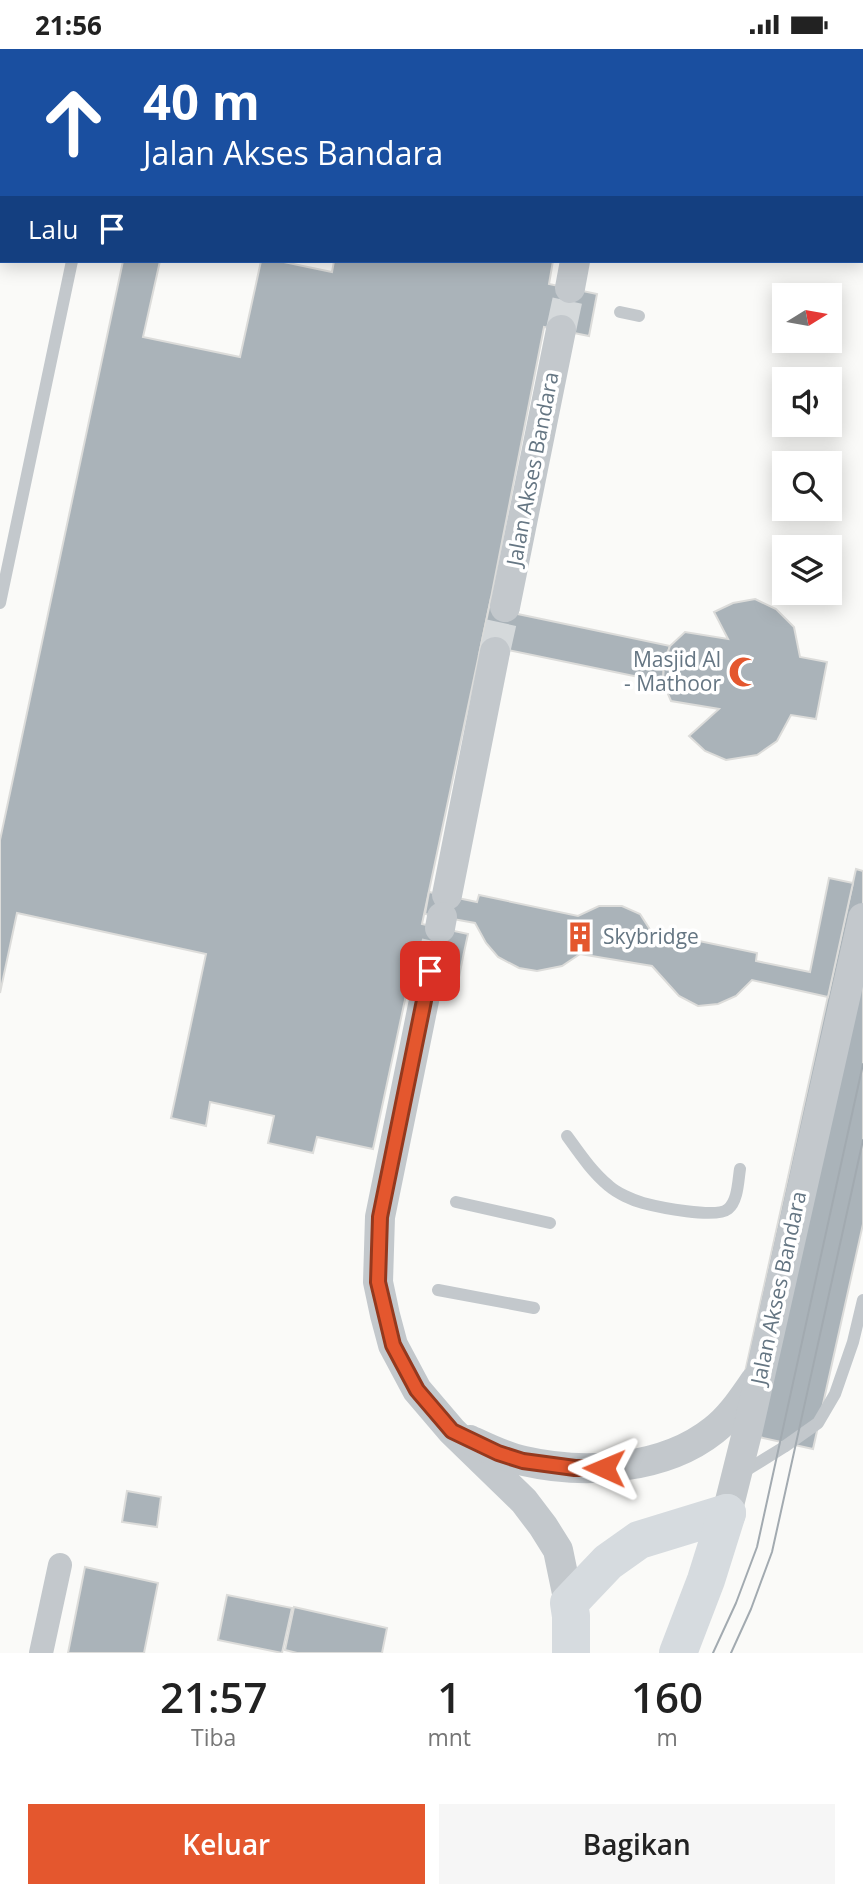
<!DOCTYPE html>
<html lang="id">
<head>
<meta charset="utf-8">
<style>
	body { margin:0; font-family:"Open Sans",sans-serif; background:#f6f6f6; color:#222; height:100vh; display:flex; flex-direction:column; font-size:26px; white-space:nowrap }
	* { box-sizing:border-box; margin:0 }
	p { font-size:23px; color:#767676 }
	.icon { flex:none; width:38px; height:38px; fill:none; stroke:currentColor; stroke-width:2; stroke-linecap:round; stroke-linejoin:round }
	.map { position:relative; height:1604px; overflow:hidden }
	.side { display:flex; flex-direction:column; background:#fff; flex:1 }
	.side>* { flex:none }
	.hud { position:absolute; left:0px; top:0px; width:864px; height:214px; box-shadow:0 4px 18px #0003; background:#1a4fa0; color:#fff; overflow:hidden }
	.needle { width:46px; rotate:79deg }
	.controls { position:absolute; left:772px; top:234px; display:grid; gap:14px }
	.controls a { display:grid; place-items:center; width:70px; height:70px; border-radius:0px; background:#fff; box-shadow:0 4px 18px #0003; font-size:35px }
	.pin { position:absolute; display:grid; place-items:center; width:60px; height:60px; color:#fff; margin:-30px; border-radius:14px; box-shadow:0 4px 10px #0006 }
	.me { position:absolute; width:77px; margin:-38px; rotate:271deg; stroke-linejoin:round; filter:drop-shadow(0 0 5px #0008) }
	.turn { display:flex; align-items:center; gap:24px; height:147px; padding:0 28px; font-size:32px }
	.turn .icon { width:91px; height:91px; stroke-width:2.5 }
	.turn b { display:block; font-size:49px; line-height:60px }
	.then { display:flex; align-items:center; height:66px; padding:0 28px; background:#0003; gap:14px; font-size:26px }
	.eta { display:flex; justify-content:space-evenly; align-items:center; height:119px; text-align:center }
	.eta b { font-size:42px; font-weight:600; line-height:49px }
	.button { display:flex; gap:14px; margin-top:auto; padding:14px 28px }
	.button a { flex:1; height:80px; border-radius:0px; background:#e4572e; color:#fff; font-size:28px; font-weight:600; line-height:80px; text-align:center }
	.button a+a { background:#f6f6f6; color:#222 }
	.status { display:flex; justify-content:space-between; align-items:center; height:49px; padding:0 35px; background:#fff; direction:ltr }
	.status svg { height:19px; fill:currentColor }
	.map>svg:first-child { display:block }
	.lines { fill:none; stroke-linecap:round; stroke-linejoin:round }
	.taxiway { stroke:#ced2d4; stroke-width:74 }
	.building { fill:#aab3b9; stroke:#dcdcda; stroke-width:2 }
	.tertiary-tunnel { stroke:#d5d9db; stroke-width:30; stroke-dasharray:30 15; stroke-linecap:butt }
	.service { stroke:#c3c8cc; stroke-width:12 }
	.minor { stroke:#c3c8cc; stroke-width:24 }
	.tertiary { stroke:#c3c8cc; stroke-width:30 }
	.trunk { stroke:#d6dbdf; stroke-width:38 }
	.tram { stroke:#a2aab0; stroke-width:2 }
	.route-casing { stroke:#94391e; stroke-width:18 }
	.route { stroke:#e4572e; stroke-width:12 }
	.labels { text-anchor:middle; stroke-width:7; stroke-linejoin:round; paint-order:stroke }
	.street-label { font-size:21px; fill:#657683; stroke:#fff }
	.poi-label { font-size:21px; fill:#657683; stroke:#fff; text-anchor:end }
</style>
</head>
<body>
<div class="status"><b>21:56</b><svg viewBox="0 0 49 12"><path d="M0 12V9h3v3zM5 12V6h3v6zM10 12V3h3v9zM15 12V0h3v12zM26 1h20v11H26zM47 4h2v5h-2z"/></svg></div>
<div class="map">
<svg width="863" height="1604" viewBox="0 0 863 1604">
	<rect width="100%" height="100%" fill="#fafaf8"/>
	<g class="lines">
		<polyline class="taxiway" points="0,27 2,27"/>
	</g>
	<g class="building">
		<polygon points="168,0 206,0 206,2 167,2"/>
		<polygon points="480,0 543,0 542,2 480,2"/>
		<polygon points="123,212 160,212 143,288 240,308 261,212 279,212 332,223 334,212 553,212 549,235 597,245 589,287 544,278 491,549 422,875 468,885 463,908 459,928 412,918 373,1100 317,1088 313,1104 268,1094 274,1067 210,1053 206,1077 171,1069 206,905 17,864 0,944 0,791"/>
		<polygon points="491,549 513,564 670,597 664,614 663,633 508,601 479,606"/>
		<polygon points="755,550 776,560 794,578 800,608 827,613 816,670 791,666 777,692 757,706 726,711 705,702 689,687 719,660 671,652 663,633 664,614 670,597 685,583 728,590 714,563 733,554"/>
		<polygon points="856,820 863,822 863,1175 813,1400 732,1382"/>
		<polygon points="829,829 853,834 828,948 752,931 736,947 718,955 698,957 679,947 652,917 580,905 562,917 537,922 519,919 498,908 486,894 475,874 425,865 429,843 477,853 479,846 578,867 599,857 622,857 640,865 651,882 757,904 756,912 810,923"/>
		<polygon points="127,1442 161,1448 157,1478 122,1473"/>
		<polygon points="85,1518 158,1534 144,1604 68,1604"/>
		<polygon points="227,1546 292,1559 282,1604 218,1591"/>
		<polygon points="294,1558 387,1579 382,1604 297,1604 285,1601"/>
	</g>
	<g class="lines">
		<g class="tertiary-tunnel">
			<polyline points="561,281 570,239"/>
			<polyline points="495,603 505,558"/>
			<polyline points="430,922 440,879"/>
		</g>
		<g class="service">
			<polyline points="115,2 116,0"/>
			<polyline points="553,2 555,0"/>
			<polyline points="697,2 698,0"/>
			<polyline points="620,263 639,267"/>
			<polyline points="0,554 72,212"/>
			<path d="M567 1087C580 1105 592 1123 609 1137 617 1144 632 1151 643 1154 658 1158 716 1170 728 1160 738 1152 738 1132 740 1120"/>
			<polyline points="456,1153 550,1174"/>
			<polyline points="438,1241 534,1259"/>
			<polyline points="742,1424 784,1398 818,1374 835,1345 853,1293 863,1251"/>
		</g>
		<polyline class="minor" points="41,1604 60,1516"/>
		<g class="tertiary">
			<polyline points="618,2 618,0"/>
			<polyline points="570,239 575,212"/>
			<polyline points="505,558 561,281"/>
			<polyline points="447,846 495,603"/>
			<polyline points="440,879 442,868"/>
			<polyline points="430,922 380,1168 378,1233 385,1266 393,1296 417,1341 452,1382 524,1452 543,1477 558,1501 569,1554"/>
			<path d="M470 1391C487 1399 505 1408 524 1412 585 1426 664 1421 714 1381 731 1368 743 1349 755 1332"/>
			<polyline points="727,1464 748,1380 863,869"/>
		</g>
		<g class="trunk">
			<polyline points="571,1604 571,1567 569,1554 608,1513 639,1491 727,1464"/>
			<polyline points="678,1604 706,1531 727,1464"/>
		</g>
		<g class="tram">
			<polyline points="713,1604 736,1554 757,1498 863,1015"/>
			<polyline points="731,1604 751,1560 772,1503 863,1091"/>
		</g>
	</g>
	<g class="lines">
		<g class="route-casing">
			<polyline id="route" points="430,922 380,1168 378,1233 393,1296 417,1341 452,1382 498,1404 523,1412 575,1419 604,1419"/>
		</g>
		<use href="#route" class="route"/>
	</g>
	<defs>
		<g id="mosque-bare" transform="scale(2.415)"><path d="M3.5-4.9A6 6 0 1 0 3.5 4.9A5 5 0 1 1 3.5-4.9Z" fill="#e4572e" stroke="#fff" stroke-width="2.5" paint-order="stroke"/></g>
		<g id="building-bare" transform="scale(2.415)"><path d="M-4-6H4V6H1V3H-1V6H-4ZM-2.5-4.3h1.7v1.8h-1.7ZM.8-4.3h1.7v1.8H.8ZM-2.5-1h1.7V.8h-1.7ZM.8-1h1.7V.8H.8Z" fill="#e4572e" stroke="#fff" stroke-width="2.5" paint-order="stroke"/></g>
	</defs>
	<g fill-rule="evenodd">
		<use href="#mosque-bare" x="744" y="623"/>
		<use href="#building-bare" x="580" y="888"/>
	</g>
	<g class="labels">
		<g class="street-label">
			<text transform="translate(533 420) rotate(-79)" y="7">Jalan Akses Bandara</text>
			<text transform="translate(779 1239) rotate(-78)" y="7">Jalan Akses Bandara</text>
		</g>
		<g class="poi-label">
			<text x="721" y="618">Masjid Al<tspan x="721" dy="24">- Mathoor</tspan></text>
			<text x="603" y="895" text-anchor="start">Skybridge</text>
		</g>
	</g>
</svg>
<div class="controls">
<a><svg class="needle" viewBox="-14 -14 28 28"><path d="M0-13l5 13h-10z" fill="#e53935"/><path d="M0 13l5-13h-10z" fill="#767676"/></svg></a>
<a><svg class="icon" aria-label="sound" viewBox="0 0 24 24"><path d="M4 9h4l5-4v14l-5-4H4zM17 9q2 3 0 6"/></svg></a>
<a><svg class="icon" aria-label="search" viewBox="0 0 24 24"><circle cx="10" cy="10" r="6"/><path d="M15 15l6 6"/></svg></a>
<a><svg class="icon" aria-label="layers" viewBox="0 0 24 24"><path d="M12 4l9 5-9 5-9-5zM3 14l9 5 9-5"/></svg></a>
</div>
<div class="pin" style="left:430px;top:922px;background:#d93025"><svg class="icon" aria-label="arrive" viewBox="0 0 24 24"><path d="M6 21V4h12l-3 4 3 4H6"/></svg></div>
<svg class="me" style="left:604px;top:1419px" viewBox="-20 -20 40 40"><path d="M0-17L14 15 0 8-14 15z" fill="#e4572e" stroke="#fff" stroke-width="4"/></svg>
<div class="hud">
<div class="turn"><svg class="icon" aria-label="ahead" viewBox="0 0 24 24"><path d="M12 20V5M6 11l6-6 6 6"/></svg><div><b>40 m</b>Jalan Akses Bandara</div></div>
<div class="then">Lalu<svg class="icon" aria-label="arrive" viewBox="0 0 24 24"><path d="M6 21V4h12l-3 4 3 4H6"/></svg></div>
</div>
</div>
<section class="side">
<div class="eta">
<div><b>21:57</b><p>Tiba</p></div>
<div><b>1</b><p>mnt</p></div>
<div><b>160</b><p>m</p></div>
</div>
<div class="button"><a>Keluar</a><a>Bagikan</a></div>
</section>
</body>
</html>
